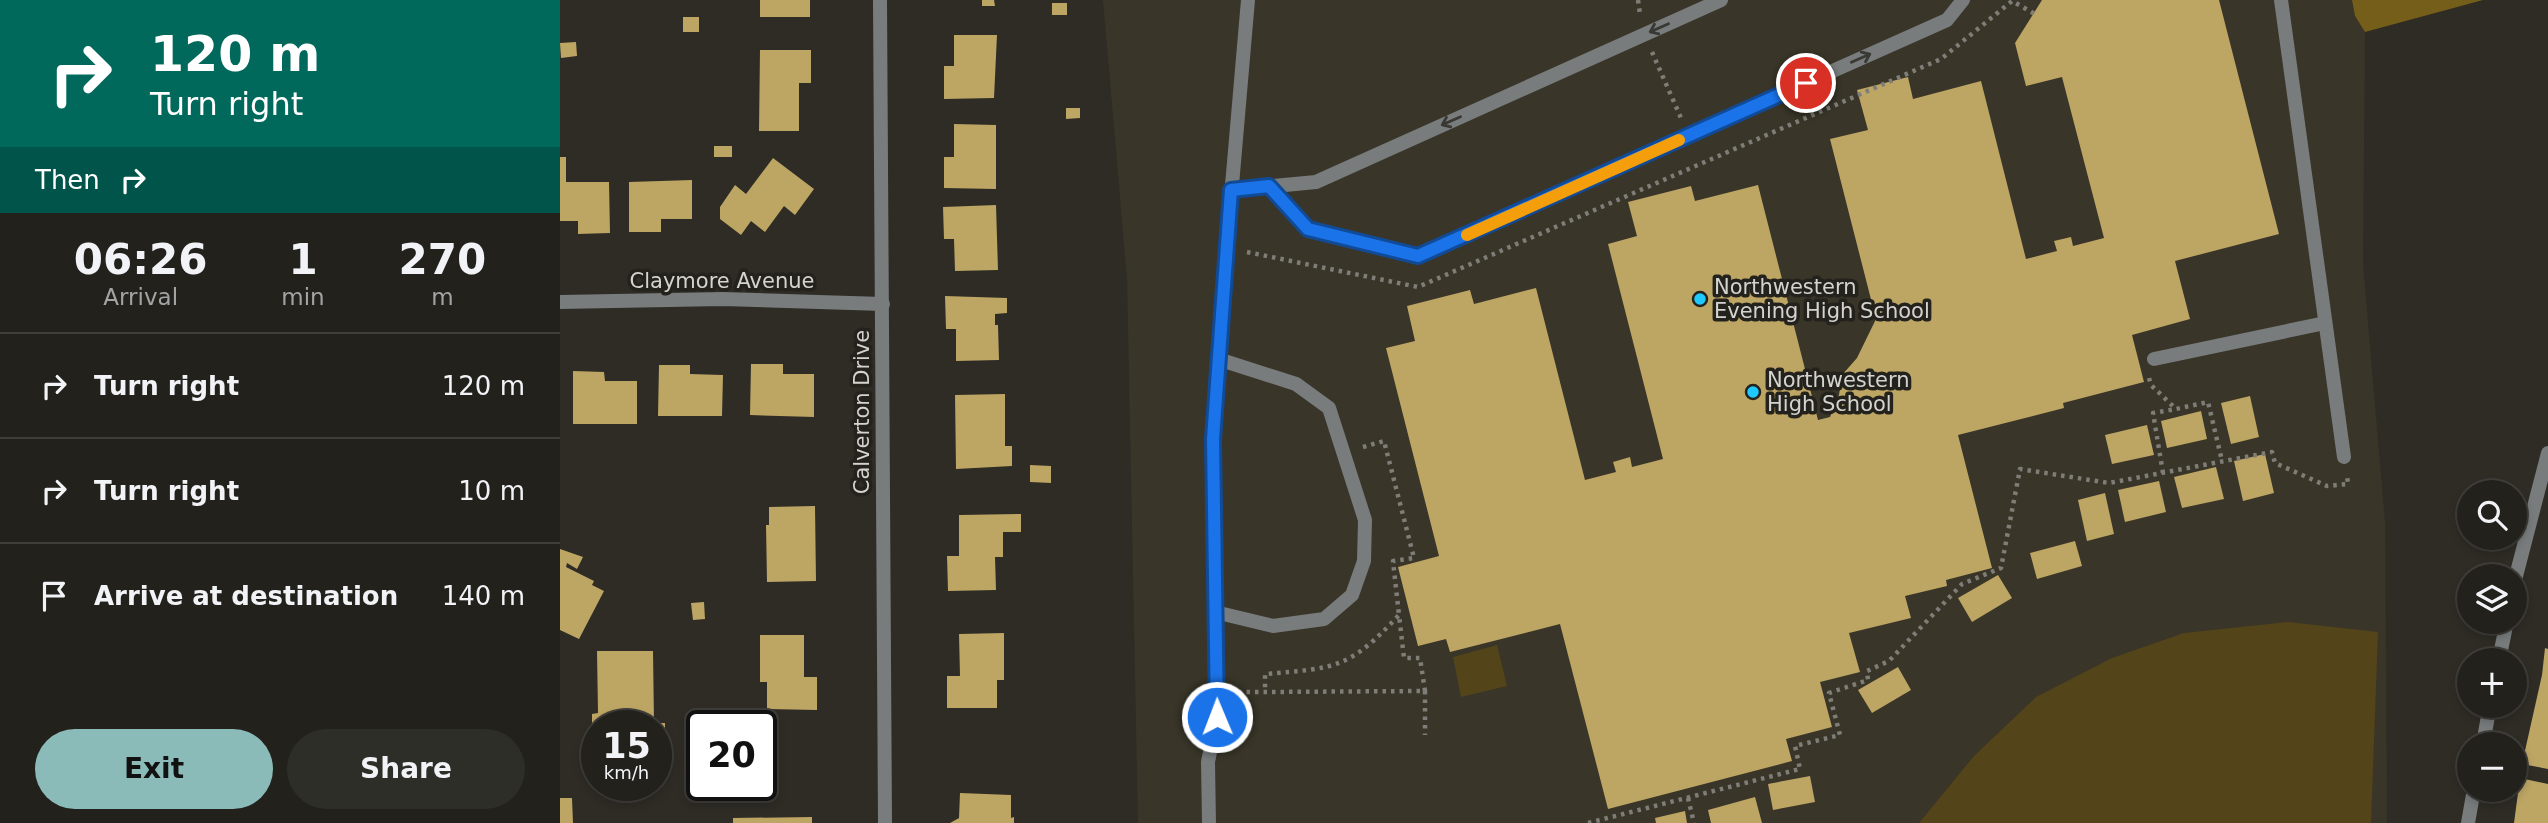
<!DOCTYPE html>
<html lang="en">
<head>
<meta charset="utf-8">
<style>
	body { margin:0; font-family:"DejaVu Sans",sans-serif; background:#2e2e29; color:#f1f3f6; height:100vh; display:flex; flex-direction:column; font-size:26px; white-space:nowrap }
	* { box-sizing:border-box; margin:0 }
	p { font-size:23px; color:#a2a3a3 }
	.icon { flex:none; width:38px; height:38px; fill:none; stroke:currentColor; stroke-width:2; stroke-linecap:round; stroke-linejoin:round }
	.map { position:relative; flex:1; overflow:hidden }
	.sheet { display:flex; flex-direction:column; background:#22211c; width:560px }
	.sheet>* { flex:none }
	.banner { background:#00695c; color:#fff; overflow:hidden }
	.tools { position:absolute; left:1897px; top:480px; display:grid; gap:14px }
	.tools a { display:grid; place-items:center; width:70px; height:70px; border-radius:50%; background:#22211c; box-shadow:0 4px 10px #0003,0 0 0 2px #3f3e3b; font-size:35px }
	.speed { position:absolute; left:21px; top:710px; display:flex; gap:14px; font-size:35px; font-weight:700; text-align:center }
	.speed>* { display:grid; place-content:center; width:91px; height:91px; border-radius:50%; background:#22211c; box-shadow:0 4px 10px #0003,0 0 0 2px #3f3e3b; line-height:1 }
	.speed small { font-size:18px; font-weight:400 }
	.speed .limit { border:4px solid #111; border-radius:10px; background:#fff; color:#111 }
	.pin { position:absolute; display:grid; place-items:center; width:60px; height:60px; color:#fff; margin:-30px; border:4px solid #fff; border-radius:50%; box-shadow:0 2px 7px #0007 }
	.me { position:absolute; width:77px; margin:-38px; rotate:359deg; stroke-linejoin:round; filter:drop-shadow(0 0 5px #0008) }
	.turn { display:flex; align-items:center; gap:24px; height:147px; padding:0 35px; font-size:32px }
	.turn .icon { width:91px; height:91px; stroke-width:2.5 }
	.turn b { display:block; font-size:49px; line-height:60px }
	.then { display:flex; align-items:center; height:66px; padding:0 35px; background:#0003; gap:14px; font-size:26px }
	.eta { display:flex; justify-content:space-evenly; align-items:center; height:119px; text-align:center }
	.eta b { font-size:42px; font-weight:700; line-height:49px }
	.cta { display:flex; gap:14px; margin-top:auto; padding:14px 35px }
	.cta a { flex:1; height:80px; border-radius:42px; background:#8bbbb9; color:#111; font-size:28px; font-weight:700; line-height:80px; text-align:center }
	.cta a+a { background:#2e2e29; color:#f1f3f6 }
	ul { padding:0; list-style:none }
	li { display:flex; align-items:center; gap:21px; height:105px; padding:0 35px; border-top:2px solid #3f3e3b }
	li div { flex:1 }
	li b { display:block; font-size:26px }
	li em { font-style:normal }
	main { display:flex; flex:1; min-height:0 }
	.map>svg:first-child { display:block }
	.built { fill:#393528 }
	.green { fill:#534419 }
	.forest { fill:#745e1a }
	.building { fill:#bda564 }
	.lines { fill:none; stroke-linecap:round; stroke-linejoin:round }
	.path { stroke:#7f7d78; stroke-width:4.5; stroke-dasharray:3.5 5; stroke-linecap:butt }
	.service { stroke:#787c7d; stroke-width:14 }
	.minor { stroke:#787c7d; stroke-width:14 }
	.oneway { stroke:#393834 }
	.route-casing { stroke:#114b97; stroke-width:18 }
	.route { stroke:#1a73e8; stroke-width:12 }
	.slow { stroke:#f59e0b; stroke-width:12 }
	.poi-dot { fill:#20c9fd; stroke:#24221c; stroke-width:2.5 }
	.labels { text-anchor:middle; stroke-width:7; stroke-linejoin:round; paint-order:stroke }
	.street-label { font-size:21px; fill:#d4d3cf; stroke:#24221c }
	.poi-label { font-size:21px; fill:#d4d3cf; stroke:#24221c; text-anchor:start }
</style>
</head>
<body>
<main>
<section class="sheet">
<div class="banner">
<div class="turn"><svg class="icon" aria-label="right" viewBox="0 0 24 24"><path d="M7 20v-9h11M14 6l5 5-5 5"/></svg><div><b>120 m</b>Turn right</div></div>
<div class="then">Then<svg class="icon" aria-label="right" viewBox="0 0 24 24"><path d="M7 20v-9h11M14 6l5 5-5 5"/></svg></div>
</div>
<div class="eta">
<div><b>06:26</b><p>Arrival</p></div>
<div><b>1</b><p>min</p></div>
<div><b>270</b><p>m</p></div>
</div>
<ul>
<li><svg class="icon" aria-label="right" viewBox="0 0 24 24"><path d="M7 20v-9h11M14 6l5 5-5 5"/></svg><div><b>Turn right</b></div><em>120 m</em></li>
<li><svg class="icon" aria-label="right" viewBox="0 0 24 24"><path d="M7 20v-9h11M14 6l5 5-5 5"/></svg><div><b>Turn right</b></div><em>10 m</em></li>
<li><svg class="icon" aria-label="arrive" viewBox="0 0 24 24"><path d="M6 21V4h12l-3 4 3 4H6"/></svg><div><b>Arrive at destination</b></div><em>140 m</em></li>
</ul>
<div class="cta"><a>Exit</a><a>Share</a></div>
</section>
<div class="map">
<svg width="1988" height="823" viewBox="0 0 1988 823">
	<rect width="100%" height="100%" fill="#2e2c25"/>
	<polygon class="built" points="543,0 1792,0 1795,16 1805,32 1803,265 1825,522 1827,823 578,823 567,278"/>
	<g class="green">
		<polygon points="1728,622 1818,632 1811,823 1359,823 1414,756 1476,697 1552,658 1624,633"/>
		<polygon points="937,645 947,686 901,697 893,657"/>
	</g>
	<polygon class="forest" points="1792,0 1923,0 1805,32 1795,16"/>
	<g class="building">
		<rect x="200" y="0" width="50" height="17"/>
		<polygon points="422,0 434,0 435,6 422,6"/>
		<polygon points="1482,0 1659,0 1719,234 1615,261 1630,319 1572,335 1584,382 1503,403 1504,408 1398,435 1432,568 1386,580 1387,586 1345,596 1351,618 1289,633 1300,672 1260,682 1272,727 1226,739 1232,761 1048,809 1000,624 890,652 886,639 858,646 838,567 879,556 826,348 855,341 847,306 910,290 914,304 976,288 1025,480 1056,472 1053,462 1070,457 1072,467 1103,459 1048,244 1077,236 1068,202 1131,186 1135,201 1198,185 1258,420 1270,417 1279,395 1282,375 1297,358 1316,319 1270,139 1308,130 1297,90 1348,77 1353,99 1421,81 1466,259 1497,251 1494,241 1511,237 1513,246 1544,238 1502,77 1466,86 1455,43"/>
		<rect x="492" y="3" width="15" height="12"/>
		<rect x="123" y="17" width="16" height="15"/>
		<polygon points="394,35 437,35 434,98 384,99 384,66 394,66"/>
		<polygon points="16,42 17,56 1,58 0,43"/>
		<polygon points="200,50 251,50 251,83 239,83 239,131 199,131"/>
		<polygon points="506,108 520,108 520,118 506,119"/>
		<polygon points="394,124 436,125 436,189 384,188 384,157 394,157"/>
		<rect x="154" y="146" width="18" height="11"/>
		<polygon points="0,157 6,157 6,182 49,182 50,233 18,234 18,221 0,221"/>
		<polygon points="213,158 254,189 235,215 224,206 205,232 191,221 181,235 160,219 160,207 175,185 186,194"/>
		<polygon points="132,180 132,219 101,219 101,232 69,232 69,182"/>
		<polygon points="436,205 438,270 395,271 394,239 384,239 383,207"/>
		<polygon points="385,296 447,298 447,313 435,314 435,325 438,325 439,360 396,361 396,329 386,329"/>
		<polygon points="191,364 223,364 223,374 254,374 254,417 190,415"/>
		<polygon points="99,365 130,365 130,374 163,375 162,416 98,416"/>
		<polygon points="13,371 44,372 45,381 77,381 77,424 13,424"/>
		<polygon points="445,394 445,446 452,446 452,466 396,469 395,395"/>
		<polygon points="1690,396 1699,437 1671,444 1661,403"/>
		<polygon points="1641,411 1647,439 1607,448 1601,421"/>
		<polygon points="1587,425 1594,455 1552,464 1545,435"/>
		<polygon points="1705,454 1714,493 1683,501 1674,461"/>
		<polygon points="470,465 491,466 491,483 470,482"/>
		<polygon points="1656,467 1664,499 1622,508 1614,477"/>
		<polygon points="1599,481 1606,512 1565,522 1558,490"/>
		<polygon points="1545,493 1554,534 1527,541 1518,500"/>
		<polygon points="255,506 256,581 207,582 206,525 209,525 209,507"/>
		<polygon points="461,514 461,532 443,532 443,557 435,557 436,590 388,591 387,556 399,556 399,515"/>
		<polygon points="1515,541 1522,566 1477,579 1470,553"/>
		<polygon points="0,549 23,557 17,569 7,563 6,567 34,581 32,585 44,591 19,639 0,630"/>
		<polygon points="1438,575 1452,598 1412,622 1398,598"/>
		<polygon points="144,602 145,619 133,620 131,603"/>
		<polygon points="444,633 444,680 437,680 437,708 387,708 387,676 400,676 399,634"/>
		<polygon points="200,635 244,635 244,677 257,677 257,710 207,709 207,682 200,682"/>
		<polygon points="1985,648 1988,649 1988,769 1962,764 1982,675"/>
		<polygon points="37,651 93,651 94,723 105,723 105,753 96,753 96,726 37,726 37,754 32,754 32,714 38,713"/>
		<polygon points="1338,667 1351,690 1312,713 1298,690"/>
		<rect x="132" y="740" width="10" height="17"/>
		<polygon points="1250,776 1255,802 1213,810 1208,784"/>
		<polygon points="1960,778 1988,784 1988,823 1954,823"/>
		<polygon points="400,793 451,795 451,818 454,817 454,823 390,823 399,818"/>
		<polygon points="1195,797 1202,823 1151,823 1148,810"/>
		<polygon points="0,798 12,798 13,823 0,823"/>
		<polygon points="1125,811 1127,823 1096,823 1095,818"/>
		<polygon points="252,817 252,823 173,823 173,818"/>
	</g>
	<g class="lines">
		<g class="path">
			<polyline points="1078,0 1080,14"/>
			<polyline points="1092,52 1121,118"/>
			<polyline points="687,252 858,287 1381,59 1452,1 1475,14"/>
			<polyline points="1589,378 1591,385 1616,409 1648,402 1662,461"/>
			<polyline points="803,447 824,441 854,558 833,561 839,615"/>
			<polyline points="1603,473 1593,413 1616,409"/>
			<polyline points="865,691 865,735"/>
			<path d="M678 692H705L865 691 860 658H844L839 615C789 669 776 668 705 674V692"/>
			<polyline points="1128,798 1134,823"/>
			<polyline points="1028,823 1240,769 1235,746 1280,735 1269,693 1308,680 1307,671 1329,661 1402,584 1441,568 1460,469 1549,483 1712,452 1715,463 1767,486 1788,484 1787,475"/>
		</g>
		<g class="service">
			<polyline points="1721,0 1784,457"/>
			<polyline points="709,186 748,229 858,256 1387,20 1403,0"/>
			<polyline points="672,190 756,182 1161,0"/>
			<polyline points="1594,359 1765,323"/>
			<polyline points="655,612 713,626 764,619 792,595 804,561 805,520 769,408 736,384 658,359"/>
			<polyline points="649,823 648,762 657,717 653,439 664,278 688,0"/>
		</g>
		<g class="minor">
			<polyline points="320,0 325,823"/>
			<polyline points="0,302 163,299 323,304"/>
			<polyline points="1955,580 1988,453"/>
			<polyline points="1939,660 1947,621"/>
			<polyline points="1923,744 1930,705"/>
			<polyline points="1908,823 1914,789"/>
		</g>
	</g>
	<defs><path id="oneway-shaft" d="M-6 0H5M1.5-3L5.5 0L1.5 3" fill="none" stroke-width="1.6" stroke-linecap="round" stroke-linejoin="round" transform="scale(1.75)"/></defs>
	<g class="oneway">
		<use href="#oneway-shaft" transform="translate(1099 28) rotate(156)"/>
		<use href="#oneway-shaft" transform="translate(1301 58) rotate(-24)"/>
		<use href="#oneway-shaft" transform="translate(891 121) rotate(156)"/>
	</g>
	<g class="lines">
		<g class="route-casing">
			<polyline id="route" points="657,717 653,439 671,190 709,186 748,229 858,256 1246,83"/>
		</g>
		<use href="#route" class="route"/>
		<polyline class="slow" points="907,235 1119,140"/>
	</g>
	<g class="poi-dot">
		<circle cx="1140" cy="299" r="7"/>
		<circle cx="1193" cy="392" r="7"/>
	</g>
	<g class="labels">
		<g class="street-label">
			<text x="162" y="288">Claymore Avenue</text>
			<text transform="translate(302 412) rotate(-90)" y="7">Calverton Drive</text>
		</g>
		<g class="poi-label">
			<text x="1154" y="294">Northwestern<tspan x="1154" dy="24">Evening High School</tspan></text>
			<text x="1207" y="387">Northwestern<tspan x="1207" dy="24">High School</tspan></text>
		</g>
	</g>
</svg>
<div class="tools">
<a><svg class="icon" aria-label="search" viewBox="0 0 24 24"><circle cx="10" cy="10" r="6"/><path d="M15 15l6 6"/></svg></a>
<a><svg class="icon" aria-label="layers" viewBox="0 0 24 24"><path d="M12 4l9 5-9 5-9-5zM3 14l9 5 9-5"/></svg></a>
<a>+</a>
<a>−</a>
</div>
<div class="speed"><div>15<small>km/h</small></div><div class="limit">20</div></div>
<div class="pin" style="left:1246px;top:83px;background:#d93025"><svg class="icon" aria-label="arrive" viewBox="0 0 24 24"><path d="M6 21V4h12l-3 4 3 4H6"/></svg></div>
<svg class="me" style="left:657px;top:717px" viewBox="-20 -20 40 40"><circle r="17" fill="#1a73e8" stroke="#fff" stroke-width="3"/><path d="M0-11L8 9 0 5-8 9z" fill="#fff"/></svg>
</div>
</main>
</body>
</html>
